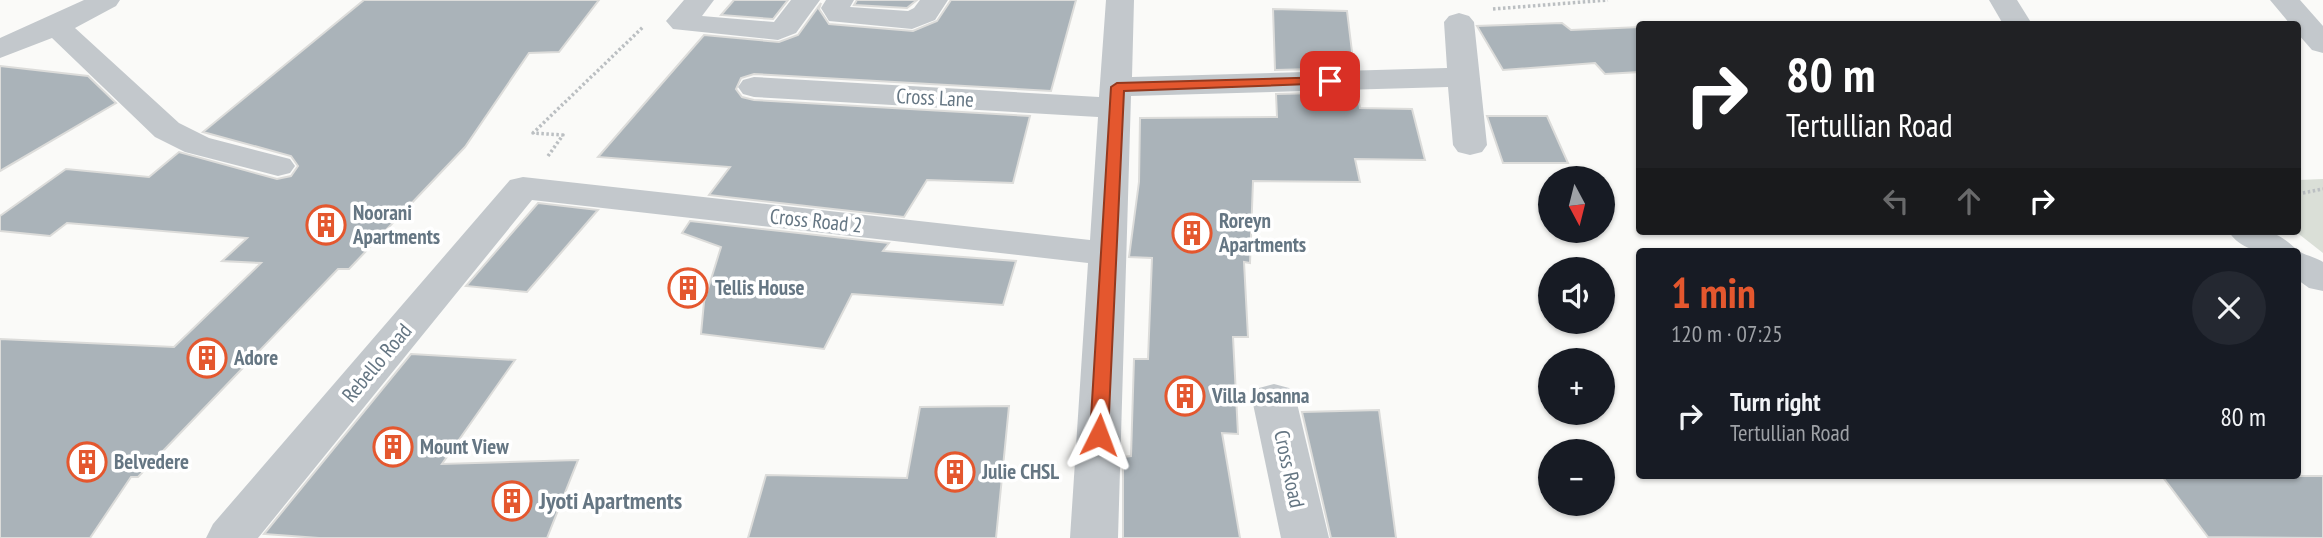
<!DOCTYPE html>
<html lang="en">
<head>
<meta charset="utf-8">
<style>
	body { margin:0; font-family:"PT Sans Narrow",sans-serif; background:#242831; color:#f1f3f6; height:100vh; display:flex; flex-direction:column; font-size:26px; white-space:nowrap }
	* { box-sizing:border-box; margin:0 }
	p { font-size:23px; color:#9ea1a6 }
	.icon { flex:none; width:38px; height:38px; fill:none; stroke:currentColor; stroke-width:2; stroke-linecap:round; stroke-linejoin:round }
	.map { position:relative; flex:1; overflow:hidden }
	.drawer { position:absolute; left:1636px; top:248px; width:665px; height:231px; display:flex; flex-direction:column; background:#171b24; border-radius:7px; box-shadow:0 2px 5px #0004 }
	.drawer>* { flex:none }
	.banner { position:absolute; left:1636px; top:21px; width:665px; height:214px; border-radius:7px; box-shadow:0 2px 5px #0004; background:#202124; color:#fff; overflow:hidden }
	.needle { width:46px; rotate:173deg }
	.fabs { position:absolute; left:1538px; top:166px; display:grid; gap:14px }
	.fabs a { display:grid; place-items:center; width:77px; height:77px; border-radius:50%; background:#171b24; box-shadow:0 2px 5px #0004; font-size:35px }
	.pin { position:absolute; display:grid; place-items:center; width:60px; height:60px; color:#fff; margin:-30px; border-radius:14px; box-shadow:0 4px 10px #0006 }
	.me { position:absolute; width:77px; margin:-38px; rotate:3deg; stroke-linejoin:round; filter:drop-shadow(0 0 5px #0008) }
	.turn { display:flex; align-items:center; gap:24px; height:147px; padding:0 35px; font-size:32px }
	.turn .icon { width:91px; height:91px; stroke-width:2.5 }
	.turn b { display:block; font-size:49px; line-height:60px }
	.lanes { display:flex; align-items:center; height:66px; padding:0 35px; background:#0003; justify-content:center; gap:35px; direction:ltr }
	.lanes .off { opacity:.35 }
	.round { display:grid; place-items:center; flex:none; width:74px; height:74px; border-radius:37px; background:#242831 }
	.overview { display:flex; align-items:center; justify-content:space-between; height:119px; padding:0 35px }
	h1 { font-size:42px; font-weight:700; line-height:52px; color:#e4572e }
	ul { padding:0; list-style:none }
	li { display:flex; align-items:center; gap:21px; height:98px; padding:0 35px }
	li div { flex:1 }
	li b { display:block; font-size:26px }
	li em { font-style:normal }
	.map>svg:first-child { display:block }
	.green { fill:#dadfd7 }
	.building { fill:#aab3b9; stroke:#dcdcda; stroke-width:2 }
	.lines { fill:none; stroke-linecap:round; stroke-linejoin:round }
	.path { stroke:#bbbfc2; stroke-width:3.5; stroke-dasharray:2.5 2.5; stroke-linecap:butt }
	.minor { fill:#c3c8cc; fill-rule:evenodd }
	.route { fill:#e4572e; stroke:#94391e; stroke-width:2 }
	.labels { text-anchor:middle; stroke-width:7; stroke-linejoin:round; paint-order:stroke }
	.street-label { font-size:21px; fill:#657683; stroke:#fff }
	.poi-label { font-size:21px; font-weight:bold; fill:#657683; stroke:#fff; text-anchor:start }
	.near-poi-label { font-size:24px; font-weight:bold; fill:#657683; stroke:#fff; text-anchor:start }
</style>
</head>
<body>
<div class="map">
<svg width="2323" height="538" viewBox="0 0 2323 538">
	<rect width="100%" height="100%" fill="#fafaf8"/>
	<polygon class="green" points="2323,179 2323,253 2295,231 2298,231 2298,180"/>
	<g class="building">
		<polygon points="364,0 599,0 559,52 529,53 465,147 349,269 338,269 138,477 131,477 90,538 0,538 0,339 174,347 261,263 222,261 247,238 67,223 50,236 0,231 0,216 66,169 149,177 179,152 277,179 291,176 298,166 291,156 203,132"/>
		<polygon points="734,0 788,0 773,19 721,15"/>
		<polygon points="857,0 917,0 907,8 854,5"/>
		<polygon points="951,0 1076,0 1051,91 754,74 741,78 736,89 742,97 754,100 1030,116 1013,183 927,180 904,217 709,195 730,167 598,157 704,35 779,42 798,35 821,3 819,9 829,24 913,31 937,21"/>
		<polygon points="1273,9 1347,11 1354,68 1275,70"/>
		<polygon points="1562,23 1571,30 1640,27 1640,72 1605,74 1595,63 1503,70 1477,26"/>
		<polygon points="0,66 88,76 116,103 0,171"/>
		<polygon points="1357,92 1360,108 1412,109 1425,160 1355,159 1360,182 1253,181 1250,263 1244,262 1248,337 1233,337 1238,434 1222,433 1240,538 1123,538 1123,457 1131,456 1134,359 1148,359 1152,258 1129,257 1139,182 1140,118 1277,117 1276,94"/>
		<polygon points="1487,116 1547,116 1568,163 1503,163"/>
		<polygon points="538,203 598,210 527,292 466,286"/>
		<polygon points="690,221 889,243 883,251 1016,261 1003,305 852,294 824,349 701,334 704,302 721,247 682,233"/>
		<polygon points="411,354 515,360 442,464 578,460 547,538 319,538 264,534"/>
		<polygon points="1009,406 996,538 748,538 766,475 907,478 920,407"/>
		<polygon points="1379,410 1396,538 1331,538 1302,412"/>
		<polygon points="2162,476 2323,476 2323,538 2208,537"/>
	</g>
	<g class="lines">
		<g class="path">
			<polyline points="1493,9 1608,0"/>
			<polyline points="548,156 563,135 533,133 643,27"/>
			<polyline points="2298,194 2323,189"/>
		</g>
		<g class="minor">
			<polygon points="84,0 120,0 116,6 75,28 179,123 209,138 290,159 295,166 290,173 278,176 185,152 155,137 52,38 0,58 0,38"/>
			<polygon points="684,0 714,0 702,16 774,22 791,0 820,0 796,33 778,40 673,29 666,21"/>
			<polygon points="826,0 854,0 850,7 908,11 914,8 920,0 948,0 935,20 912,29 829,21 821,8"/>
			<polygon points="1106,0 1134,0 1132,77 1447,68 1444,22 1449,16 1459,13 1469,16 1474,22 1487,145 1482,152 1470,155 1458,152 1453,145 1448,87 1131,96 1118,538 1070,538 1088,263 532,200 258,538 206,538 213,524 510,180 523,177 1090,240 1098,117 754,97 743,94 738,87 743,80 754,77 1099,97"/>
			<polygon points="1989,0 2017,0 2032,24 2003,24"/>
			<polygon points="2270,0 2300,0 2323,26 2323,53 2312,50 2298,34 2298,24 2290,24"/>
			<path d="M2228 231C2262 231 2272 226 2297 250 2303 255 2316 257 2323 262V291L2309 288 2298 280V252C2271 252 2245 256 2228 231Z"/>
			<polygon points="1274,384 1289,388 1296,399 1329,538 1281,538 1252,399 1259,388"/>
		</g>
	</g>
	<polygon class="route" points="1330,77 1337,81 1335,83 1124,91 1108,435 1106,439 1093,439 1090,435 1111,87 1117,83"/>
	<defs>
		<g id="building-ring" transform="scale(2.0125)"><circle r="9.5" fill="#fff" stroke="#e4572e" stroke-width="1.5"/><path d="M-4-6H4V6H1V3H-1V6H-4ZM-2.5-4.3h1.7v1.8h-1.7ZM.8-4.3h1.7v1.8H.8ZM-2.5-1h1.7V.8h-1.7ZM.8-1h1.7V.8H.8Z" fill="#e4572e"/></g>
	</defs>
	<g fill-rule="evenodd">
		<use href="#building-ring" x="326" y="225"/>
		<use href="#building-ring" x="1192" y="233"/>
		<use href="#building-ring" x="688" y="288"/>
		<use href="#building-ring" x="207" y="358"/>
		<use href="#building-ring" x="1185" y="396"/>
		<use href="#building-ring" x="393" y="447"/>
		<use href="#building-ring" x="87" y="462"/>
		<use href="#building-ring" x="955" y="472"/>
		<use href="#building-ring" x="512" y="501"/>
	</g>
	<g class="labels">
		<g class="street-label">
			<text transform="translate(935 98) rotate(3)" y="7">Cross Lane</text>
			<text transform="translate(816 221) rotate(6)" y="7">Cross Road 2</text>
			<text transform="translate(377 363) rotate(-50)" y="7">Rebello Road</text>
			<text transform="translate(1289 469) rotate(78)" y="7">Cross Road</text>
		</g>
		<g class="poi-label">
			<text x="353" y="220">Noorani<tspan x="353" dy="24">Apartments</tspan></text>
			<text x="1219" y="228">Roreyn<tspan x="1219" dy="24">Apartments</tspan></text>
			<text x="715" y="295">Tellis House</text>
			<text x="234" y="365">Adore</text>
			<text x="1212" y="403">Villa Josanna</text>
			<text x="420" y="454">Mount View</text>
			<text x="114" y="469">Belvedere</text>
			<text x="982" y="479">Julie CHSL</text>
		</g>
		<g class="near-poi-label">
			<text x="539" y="509">Jyoti Apartments</text>
		</g>
	</g>
</svg>
<div class="fabs">
<a><svg class="needle" viewBox="-14 -14 28 28"><path d="M0-13l5 13h-10z" fill="#e53935"/><path d="M0 13l5-13h-10z" fill="#9ea1a6"/></svg></a>
<a><svg class="icon" aria-label="sound" viewBox="0 0 24 24"><path d="M4 9h4l5-4v14l-5-4H4zM17 9q2 3 0 6"/></svg></a>
<a>+</a>
<a>−</a>
</div>
<div class="pin" style="left:1330px;top:81px;background:#d93025"><svg class="icon" aria-label="arrive" viewBox="0 0 24 24"><path d="M6 21V4h12l-3 4 3 4H6"/></svg></div>
<svg class="me" style="left:1099px;top:435px" viewBox="-20 -20 40 40"><path d="M0-17L14 15 0 8-14 15z" fill="#e4572e" stroke="#fff" stroke-width="4"/></svg>
<div class="banner">
<div class="turn"><svg class="icon" aria-label="right" viewBox="0 0 24 24"><path d="M7 20v-9h11M14 6l5 5-5 5"/></svg><div><b>80 m</b>Tertullian Road</div></div>
<div class="lanes"><svg class="icon off" aria-label="left" viewBox="0 0 24 24"><path d="M17 20v-9H6M10 6l-5 5 5 5"/></svg><svg class="icon off" aria-label="ahead" viewBox="0 0 24 24"><path d="M12 20V5M6 11l6-6 6 6"/></svg><svg class="icon" aria-label="right" viewBox="0 0 24 24"><path d="M7 20v-9h11M14 6l5 5-5 5"/></svg></div>
</div>
<section class="drawer">
<div class="overview"><div><h1>1 min</h1><p>120 m · 07:25</p></div><a class="round"><svg class="icon" aria-label="close" viewBox="0 0 24 24"><path d="M6 6l12 12M18 6L6 18"/></svg></a></div>
<ul>
<li><svg class="icon" aria-label="right" viewBox="0 0 24 24"><path d="M7 20v-9h11M14 6l5 5-5 5"/></svg><div><b>Turn right</b><p>Tertullian Road</p></div><em>80 m</em></li>
</ul>
</section>
</div>
</body>
</html>
